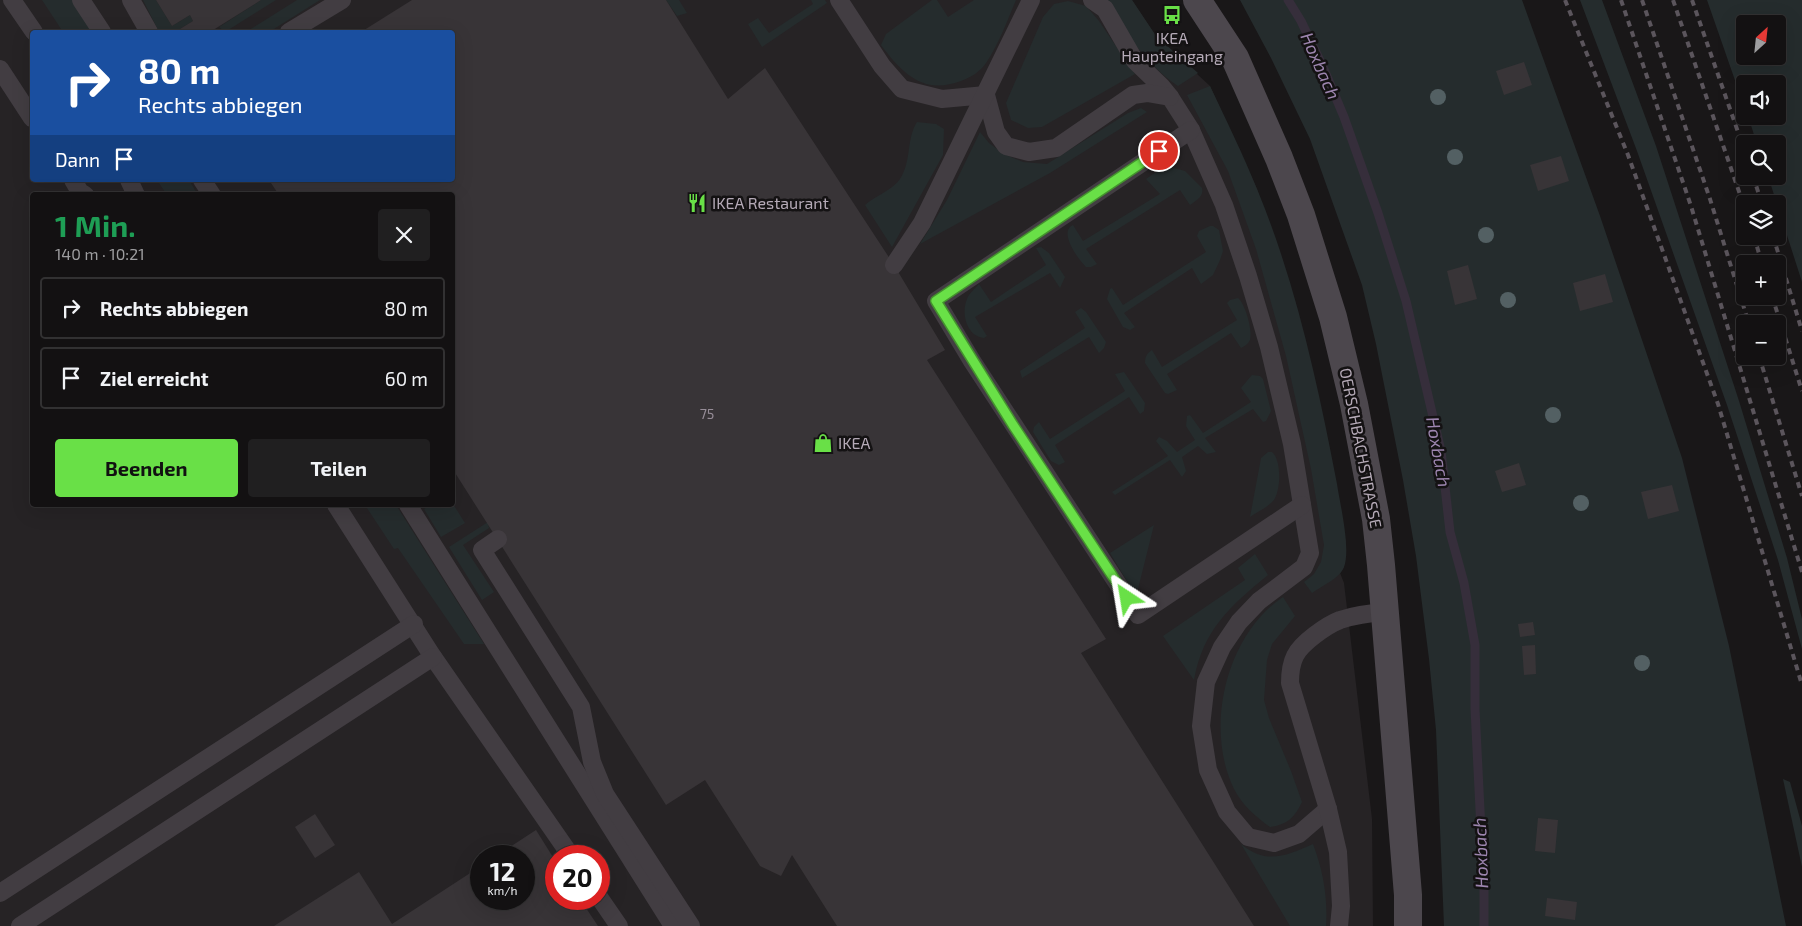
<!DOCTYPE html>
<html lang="de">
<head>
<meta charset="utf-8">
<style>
	body { margin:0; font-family:"Exo 2",sans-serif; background:#201f20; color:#f1f3f6; height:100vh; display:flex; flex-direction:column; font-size:19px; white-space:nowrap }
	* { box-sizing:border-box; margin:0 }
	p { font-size:16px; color:#9d9d9f }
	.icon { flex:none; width:28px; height:28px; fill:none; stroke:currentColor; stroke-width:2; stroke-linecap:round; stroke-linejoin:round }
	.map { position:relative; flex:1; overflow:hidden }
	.side { position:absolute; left:30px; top:192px; width:425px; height:315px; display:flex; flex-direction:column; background:#131112; border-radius:5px; box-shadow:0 5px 20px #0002,0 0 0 1px #323132 }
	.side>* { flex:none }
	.guide { position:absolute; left:30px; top:30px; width:425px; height:152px; border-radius:5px; box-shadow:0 5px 20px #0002,0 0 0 1px #323132; background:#1a4fa0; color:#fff; overflow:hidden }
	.needle { width:32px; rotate:27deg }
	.fabs { position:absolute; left:1736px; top:15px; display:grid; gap:10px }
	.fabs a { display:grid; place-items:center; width:50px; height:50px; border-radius:5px; background:#131112; box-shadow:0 5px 20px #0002,0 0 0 1px #323132; font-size:25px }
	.speed { position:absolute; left:470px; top:845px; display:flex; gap:10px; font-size:25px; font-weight:700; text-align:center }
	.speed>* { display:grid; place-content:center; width:65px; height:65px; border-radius:50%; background:#131112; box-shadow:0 5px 20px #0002,0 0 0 1px #323132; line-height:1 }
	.speed small { font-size:12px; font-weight:400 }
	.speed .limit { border:8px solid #d22; background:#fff; color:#111 }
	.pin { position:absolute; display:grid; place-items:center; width:42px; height:42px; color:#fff; margin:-21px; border:2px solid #fff; border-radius:50%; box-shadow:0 1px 5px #0007 }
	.me { position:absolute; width:55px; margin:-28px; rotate:327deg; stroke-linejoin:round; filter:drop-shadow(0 0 4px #0008) }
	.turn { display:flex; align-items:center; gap:18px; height:105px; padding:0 25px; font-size:22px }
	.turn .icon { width:65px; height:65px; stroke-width:2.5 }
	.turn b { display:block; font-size:35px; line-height:42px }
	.then { display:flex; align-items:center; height:48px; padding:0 25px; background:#0003; gap:10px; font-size:19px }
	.round { display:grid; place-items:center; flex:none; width:52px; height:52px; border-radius:5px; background:#201f20 }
	.headline { display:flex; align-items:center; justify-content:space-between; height:85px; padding:0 25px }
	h1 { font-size:30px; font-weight:700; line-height:38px; color:#1e9e55 }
	.action { display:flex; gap:10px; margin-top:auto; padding:10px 25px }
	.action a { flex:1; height:58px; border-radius:5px; background:#69e047; color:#111; font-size:20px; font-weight:700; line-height:58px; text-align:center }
	.action a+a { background:#201f20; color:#f1f3f6 }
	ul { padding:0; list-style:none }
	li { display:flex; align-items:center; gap:15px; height:62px; margin:0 10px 8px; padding:0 15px; border:2px solid #323132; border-radius:5px }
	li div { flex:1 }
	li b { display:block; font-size:19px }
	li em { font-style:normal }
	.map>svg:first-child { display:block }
	.built { fill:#262325; fill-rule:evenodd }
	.green { fill:#252c2d; fill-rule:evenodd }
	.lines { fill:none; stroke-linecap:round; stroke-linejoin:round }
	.stream { stroke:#362e3b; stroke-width:9 }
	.building { fill:#383437 }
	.lane { stroke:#423d42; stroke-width:18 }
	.secondary { stroke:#4c474d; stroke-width:28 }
	.rail { stroke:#5b555c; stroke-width:4; stroke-dasharray:6 5; stroke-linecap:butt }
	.tree { fill:#536063 }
	.route-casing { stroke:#44922e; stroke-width:12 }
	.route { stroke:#69e047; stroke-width:9 }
	.labels { text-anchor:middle; stroke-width:5; stroke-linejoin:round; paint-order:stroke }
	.number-label { font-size:14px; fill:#968c97 }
	.poi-label { font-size:16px; fill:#b5aab7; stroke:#141213; text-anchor:start }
	.street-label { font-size:16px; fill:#b5aab7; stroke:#141213 }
	.water-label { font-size:18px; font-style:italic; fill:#9d85af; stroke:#141213 }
</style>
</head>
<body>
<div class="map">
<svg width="1802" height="926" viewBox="0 0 1802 926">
	<rect width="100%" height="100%" fill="#191718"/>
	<path class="built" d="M0 0H1132L1156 36 1210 86 1257 189 1295 301 1329 445 1346 543 1344 567 1340 573 1344 583 1372 819 1373 926H0ZM32 32H452V180H32ZM32 195H452V505H32ZM481 856H524V899H481ZM556 856H599V899H556Z"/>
	<g class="green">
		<polygon points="42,0 73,0 94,32 63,32"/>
		<polygon points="143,0 156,0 172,26 190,15 193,21 175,32 159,32"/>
		<polygon points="261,0 276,0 225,32 219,27"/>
		<polygon points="297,0 320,0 269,32 246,32"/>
		<polygon points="666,0 679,0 687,13 677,16"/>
		<polygon points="811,0 825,0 827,3 762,47 748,24 758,18 769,33 813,4"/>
		<path d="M932 0H937L948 17 974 0H1016C1007 21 999 44 986 63 980 72 971 77 961 81 923 95 903 74 881 45L886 34Z"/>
		<path d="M1108 0H1132L1156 36 1198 73 1178 86C1145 63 1126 35 1108 0Z"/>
		<polygon points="1240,0 1522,0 1600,216 1682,458 1729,646 1786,926 1444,926 1436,730 1429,659 1416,556 1403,480 1376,344 1362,285 1310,139 1271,58"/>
		<polygon points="1580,0 1602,0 1656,146 1739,401 1787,558 1802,619 1802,649 1778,560 1727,405 1637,151"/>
		<path d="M1707 0H1802V282L1768 176H1778V144H1757L1748 116H1778V84H1745V109ZM1745 24H1778V56H1745Z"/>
		<polygon points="1068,1 1086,6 1099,21 1135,74 1042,127 1028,128 1011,120 1006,103 1043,17 1054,4"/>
		<path d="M1210 86C1226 120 1243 154 1257 189 1296 283 1318 385 1337 484 1340 504 1351 549 1344 567 1340 578 1322 586 1312 593L1304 582 1314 574 1321 562 1324 545 1311 469 1286 356 1256 249 1228 171 1187 95Z"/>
		<polygon points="1141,108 1147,112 1050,173 920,244 947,200 980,132 989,143 1004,154 1023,162 1047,164 1128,113"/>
		<path d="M917 122 936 124 944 129 943 155 892 247 865 205C875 196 894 189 900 179 912 160 906 139 917 122Z"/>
		<path d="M1174 168 1185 171 1202 188C1204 196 1197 200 1190 205L1180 190 1086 249 1097 264 1091 267H1086C1078 259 1058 232 1073 225L1083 241 1160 194 1146 179 1159 170Z"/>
		<polygon points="157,180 189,180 198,195 167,195"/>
		<polygon points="1210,226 1213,226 1219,230 1223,251 1220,260 1213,275 1201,284 1192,268 1124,313 1135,327 1130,330 1123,327 1107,299 1110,289 1112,288 1123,305 1206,252 1197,236 1199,231"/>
		<path d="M1041 247 1049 253 1065 277 1060 288 1050 273 975 317 987 336 984 338C966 336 961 313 967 299 969 293 975 289 979 284L991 302 1046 265 1036 248Z"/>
		<path d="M1238 298C1245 303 1253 331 1250 340 1248 344 1245 346 1241 348L1231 333 1167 374 1177 390 1168 394 1165 393 1145 363C1145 357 1147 353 1152 350L1162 367 1237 320 1227 303 1230 300Z"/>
		<polygon points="1081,308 1086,312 1106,342 1104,348 1099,353 1089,337 1022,378 1020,371 1085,328 1075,312"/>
		<polygon points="1124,372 1145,403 1144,411 1140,414 1129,397 1055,445 1065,462 1059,465 1051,461 1033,432 1034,427 1039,422 1050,439 1125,391 1115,374"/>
		<polygon points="1252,375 1260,376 1263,379 1271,411 1266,421 1263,422 1253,409 1205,438 1216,452 1207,454 1198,446 1182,457 1186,471 1182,477 1170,460 1115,495 1112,492 1168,456 1156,441 1159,437 1167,441 1177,452 1195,440 1186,426 1187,416 1190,415 1203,433 1251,402 1241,388"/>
		<path d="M1268 452H1272C1282 460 1281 492 1273 501 1267 508 1257 512 1250 517L1261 458Z"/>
		<polygon points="453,504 465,523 441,537 424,509 431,505"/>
		<polygon points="365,505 396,505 484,644 464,644 398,548 394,549"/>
		<polygon points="488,522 489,528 463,545 494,592 482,600 449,547"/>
		<polygon points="1154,525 1138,589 1131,588 1110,553"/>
		<path d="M1255 554 1268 575C1230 606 1203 630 1194 680L1163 636 1245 580 1238 568Z"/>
		<path d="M1283 597 1295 616 1272 644 1267 660 1264 700 1269 718 1291 771 1302 802C1295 817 1287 825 1270 827 1256 817 1242 805 1234 789 1204 728 1226 635 1283 597Z"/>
		<polygon points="1783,779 1790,782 1802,826 1802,867"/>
		<path d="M1241 844C1266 865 1286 856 1313 844 1323 870 1328 898 1326 926H1290Z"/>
	</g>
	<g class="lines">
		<polyline class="stream" points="1288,0 1301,21 1323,67 1344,117 1378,213 1406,301 1441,451 1450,532 1464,583 1475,645 1475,709 1484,890 1484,926"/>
	</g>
	<g class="building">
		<polygon points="156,0 261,0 210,32 175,32 193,21 190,15 172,26"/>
		<polygon points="412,0 666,0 728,99 765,68 894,265 945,350 927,360 1106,639 1081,653 1254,926 837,926 792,855 781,876 760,866 705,780 666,805 452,468 452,195 279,195 269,180 452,180 452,32 361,32"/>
		<polygon points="1524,62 1532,85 1504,95 1496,71"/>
		<polygon points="1561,156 1569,181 1538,191 1530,165"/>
		<polygon points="1468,265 1477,299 1455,305 1447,271"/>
		<polygon points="1605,274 1613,302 1580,311 1573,283"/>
		<polygon points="1519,463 1526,485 1502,492 1495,471"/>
		<polygon points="1672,485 1679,511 1648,519 1641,492"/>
		<polygon points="1533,622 1535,635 1520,637 1518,624"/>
		<polygon points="1535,645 1536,674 1524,675 1522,646"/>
		<polygon points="315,814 335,845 315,858 295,827"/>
		<polygon points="1538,818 1558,820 1555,853 1535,851"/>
		<polygon points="536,830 556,862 556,899 580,899 598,926 274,926 359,872 392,924 481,866 481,899 524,899 524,856 496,856"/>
		<polygon points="1547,898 1577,902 1575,920 1545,916"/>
	</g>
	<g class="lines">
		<g class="lane">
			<polyline points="12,0 34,32"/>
			<polyline points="81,0 102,32"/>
			<polyline points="131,0 149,32"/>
			<polyline points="839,0 882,66 902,89 942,99 986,95"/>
			<polyline points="1092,0 1105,9 1135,61 1161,86 1170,97 1191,130 1224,205 1248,276 1269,347 1292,444 1310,553 1304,567 1259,601 1239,622 1222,647 1206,682 1201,726 1208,770 1227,812 1248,837 1274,843 1299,834 1328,809"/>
			<polyline points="289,32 342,0"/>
			<polyline points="0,69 32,118"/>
			<polyline points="986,95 996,132 1006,146 1029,152 1056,148 1133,95 1147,93 1170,97"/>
			<polyline points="1191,130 936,301 972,361 1138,615 1302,505"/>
			<polyline points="73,180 80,192 85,195"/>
			<polyline points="129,180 136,195"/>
			<polyline points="202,180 212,195"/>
			<polyline points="894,265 922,223 1031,0"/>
			<polyline points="336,505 433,657 571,856"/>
			<polyline points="408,505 673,926"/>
			<polyline points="498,539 482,550 581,707 592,762 605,794 691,926"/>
			<polyline points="0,893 414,624"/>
			<polyline points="599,897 619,926"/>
			<polyline points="20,926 433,657"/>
			<path d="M1339 926 1341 906 1338 852 1328 809 1290 683C1290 674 1291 664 1295 656 1301 643 1327 625 1340 620 1355 615 1370 613 1386 612"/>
		</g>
		<polyline class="secondary" points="1197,0 1235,58 1279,158 1301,215 1333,317 1354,404 1376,519 1381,565 1408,895 1408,926"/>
		<g class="rail">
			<polyline points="1565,0 1628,155 1718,404 1802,685"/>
			<polyline points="1621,0 1691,206 1802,572"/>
			<polyline points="1642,0 1710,199 1749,324"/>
			<polyline points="1673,0 1745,209"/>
			<polyline points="1692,0 1745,152"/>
			<polyline points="1753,176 1762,204"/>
			<polyline points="1754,236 1762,264"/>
			<polyline points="1773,236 1802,331"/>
			<polyline points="1772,296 1802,391"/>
			<polyline points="1759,356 1802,496"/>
		</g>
	</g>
	<g class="tree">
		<circle cx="1438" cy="97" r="8"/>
		<circle cx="1455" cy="157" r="8"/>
		<circle cx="1486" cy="235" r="8"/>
		<circle cx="1508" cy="300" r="8"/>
		<circle cx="1553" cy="415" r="8"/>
		<circle cx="1581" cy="503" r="8"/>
		<circle cx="1642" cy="663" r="8"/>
	</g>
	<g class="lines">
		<g class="route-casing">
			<polyline id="route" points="1127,598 1013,425 936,301 1159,151"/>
		</g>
		<use href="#route" class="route"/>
	</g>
	<defs>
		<g id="bus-bare" transform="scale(1.5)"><path d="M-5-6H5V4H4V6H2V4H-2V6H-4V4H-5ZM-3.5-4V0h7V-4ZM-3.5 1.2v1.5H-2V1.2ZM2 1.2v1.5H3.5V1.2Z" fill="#69e047" stroke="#141213" stroke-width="2.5" paint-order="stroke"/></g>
		<g id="restaurant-bare" transform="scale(1.5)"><path d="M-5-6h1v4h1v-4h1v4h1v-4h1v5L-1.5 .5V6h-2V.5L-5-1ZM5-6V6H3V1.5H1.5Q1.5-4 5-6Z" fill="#69e047" stroke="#141213" stroke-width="2.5" paint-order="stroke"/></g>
		<g id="shop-bare" transform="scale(1.5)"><path d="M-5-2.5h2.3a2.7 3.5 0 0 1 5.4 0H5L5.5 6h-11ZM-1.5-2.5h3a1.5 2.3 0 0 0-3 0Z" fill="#69e047" stroke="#141213" stroke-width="2.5" paint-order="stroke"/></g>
	</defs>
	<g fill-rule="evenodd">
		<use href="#bus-bare" x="1172" y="15"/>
		<use href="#restaurant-bare" x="697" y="203"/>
		<use href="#shop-bare" x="823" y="443"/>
	</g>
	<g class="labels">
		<g class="number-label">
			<text x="707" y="419">75</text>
		</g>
		<g class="poi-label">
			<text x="1172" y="44" text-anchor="middle">IKEA<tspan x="1172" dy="18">Haupteingang</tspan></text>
			<text x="712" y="209">IKEA Restaurant</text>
			<text x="838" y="449">IKEA</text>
		</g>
		<g class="street-label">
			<text transform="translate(1361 448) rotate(79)" y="6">OERSCHBACHSTRASSE</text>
		</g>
		<g class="water-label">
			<text transform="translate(1320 66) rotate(66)" y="6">Hoxbach</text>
			<text transform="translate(1438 452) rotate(80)" y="6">Hoxbach</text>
			<text transform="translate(1481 853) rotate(-92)" y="6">Hoxbach</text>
		</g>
	</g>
</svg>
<div class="fabs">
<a><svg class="needle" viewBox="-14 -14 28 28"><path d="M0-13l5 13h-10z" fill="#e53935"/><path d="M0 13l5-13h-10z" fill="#9d9d9f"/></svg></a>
<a><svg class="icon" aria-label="sound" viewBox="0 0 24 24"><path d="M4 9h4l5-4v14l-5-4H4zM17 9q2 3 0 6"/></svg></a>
<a><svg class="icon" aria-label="search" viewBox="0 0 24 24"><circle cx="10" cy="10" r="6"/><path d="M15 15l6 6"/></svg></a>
<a><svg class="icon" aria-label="layers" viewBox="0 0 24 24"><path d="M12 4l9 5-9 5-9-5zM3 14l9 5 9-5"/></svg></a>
<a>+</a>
<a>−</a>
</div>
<div class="speed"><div>12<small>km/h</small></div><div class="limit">20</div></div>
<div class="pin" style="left:1159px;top:151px;background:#d93025"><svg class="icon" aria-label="arrive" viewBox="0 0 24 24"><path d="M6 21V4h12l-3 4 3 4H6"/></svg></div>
<svg class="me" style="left:1127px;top:598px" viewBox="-20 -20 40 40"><path d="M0-17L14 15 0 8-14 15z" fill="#69e047" stroke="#fff" stroke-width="4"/></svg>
<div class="guide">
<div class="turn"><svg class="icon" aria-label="right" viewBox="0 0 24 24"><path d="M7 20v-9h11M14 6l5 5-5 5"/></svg><div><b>80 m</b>Rechts abbiegen</div></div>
<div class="then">Dann<svg class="icon" aria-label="arrive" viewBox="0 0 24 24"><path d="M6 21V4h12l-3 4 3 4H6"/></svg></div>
</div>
<section class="side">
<div class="headline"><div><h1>1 Min.</h1><p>140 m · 10:21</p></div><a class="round"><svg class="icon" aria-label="close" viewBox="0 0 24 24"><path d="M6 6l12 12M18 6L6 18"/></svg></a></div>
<ul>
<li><svg class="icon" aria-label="right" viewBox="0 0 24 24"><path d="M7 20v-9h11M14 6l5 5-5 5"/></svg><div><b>Rechts abbiegen</b></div><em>80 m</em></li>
<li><svg class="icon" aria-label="arrive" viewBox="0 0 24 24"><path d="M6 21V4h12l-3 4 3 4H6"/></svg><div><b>Ziel erreicht</b></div><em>60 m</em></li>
</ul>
<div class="action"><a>Beenden</a><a>Teilen</a></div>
</section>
</div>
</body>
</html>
